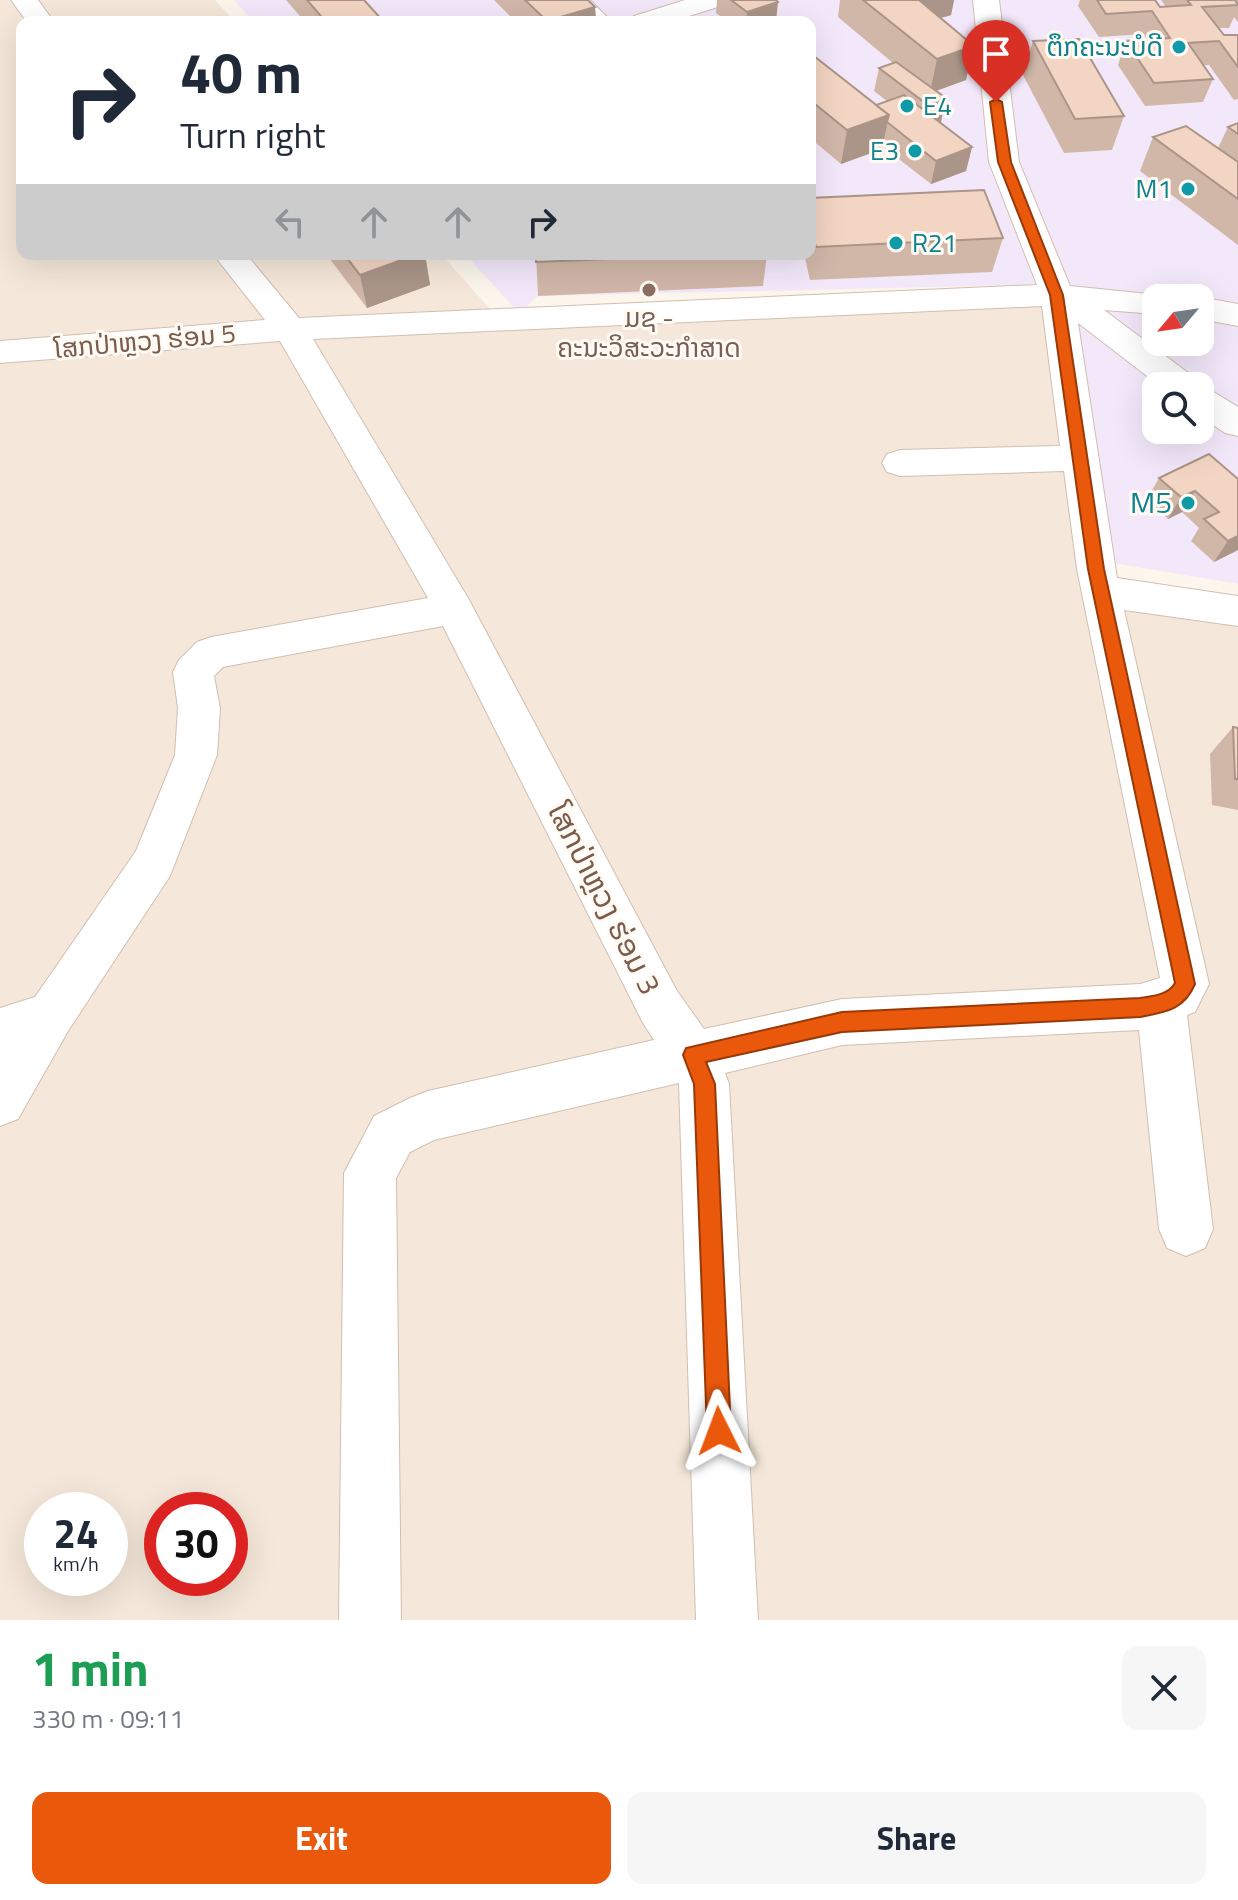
<!DOCTYPE html>
<html lang="en">
<head>
<meta charset="utf-8">
<style>
	body { margin:0; font-family:"Titillium Web","Noto Sans Lao",sans-serif; background:#f6f6f7; color:#1f2937; height:100vh; display:flex; flex-direction:column; font-size:30px; white-space:nowrap }
	* { box-sizing:border-box; margin:0 }
	p { font-size:26px; color:#747a83 }
	.icon { flex:none; width:44px; height:44px; fill:none; stroke:currentColor; stroke-width:2; stroke-linecap:round; stroke-linejoin:round }
	.map { position:relative; height:1620px; overflow:hidden }
	.panel { display:flex; flex-direction:column; background:#fff; flex:1 }
	.panel>* { flex:none }
	.banner { position:absolute; left:16px; top:16px; width:800px; height:244px; border-radius:16px; box-shadow:0 8px 32px #0002; background:#fff; color:#1f2937; overflow:hidden }
	.needle { width:52px; rotate:241deg }
	.buttons { position:absolute; left:1142px; top:284px; display:grid; gap:16px }
	.buttons a { display:grid; place-items:center; width:72px; height:72px; border-radius:16px; background:#fff; box-shadow:0 8px 32px #0002; font-size:40px }
	.speed { position:absolute; left:24px; top:1492px; display:flex; gap:16px; font-size:40px; font-weight:700; text-align:center }
	.speed>* { display:grid; place-content:center; width:104px; height:104px; border-radius:50%; background:#fff; box-shadow:0 8px 32px #0002; line-height:1 }
	.speed small { font-size:20px; font-weight:400 }
	.speed .limit { border:12px solid #d22; background:#fff; color:#111 }
	.pin { position:absolute; display:grid; place-items:center; width:68px; height:68px; color:#fff; margin:-82px -34px; border-radius:50% 50% 50% 0; rotate:-45deg; box-shadow:0 0 8px #0007 }
	.pin .icon { rotate:45deg }
	.me { position:absolute; width:88px; margin:-44px; rotate:357deg; stroke-linejoin:round; filter:drop-shadow(0 0 6px #0008) }
	.turn { display:flex; align-items:center; gap:28px; height:168px; padding:0 32px; font-size:36px }
	.turn .icon { width:104px; height:104px; stroke-width:2.5 }
	.turn b { display:block; font-size:56px; line-height:68px }
	.lanes { display:flex; align-items:center; height:76px; padding:0 32px; background:#0003; justify-content:center; gap:40px; direction:ltr }
	.lanes .off { opacity:.35 }
	.round { display:grid; place-items:center; flex:none; width:84px; height:84px; border-radius:16px; background:#f6f6f7 }
	.head { display:flex; align-items:center; justify-content:space-between; height:136px; padding:0 32px }
	h1 { font-size:48px; font-weight:700; line-height:60px; color:#1e9e55 }
	.cta { display:flex; gap:16px; margin-top:auto; padding:16px 32px }
	.cta a { flex:1; height:92px; border-radius:16px; background:#ea580c; color:#fff; font-size:32px; font-weight:700; line-height:92px; text-align:center }
	.cta a+a { background:#f6f6f7; color:#1f2937 }
	.map>svg:first-child { display:block }
	.residential { fill:#f5e8da; fill-rule:evenodd }
	.education { fill:#f3e8fa; fill-rule:evenodd }
	.lines { fill:none; stroke-linecap:round; stroke-linejoin:round }
	.minor-casing { stroke:#d1beb0; stroke-width:2 }
	.minor { fill:#fff; fill-rule:evenodd }
	.wall { fill:#d1b7a8 }
	.shaded-wall { fill:#aa9588 }
	.building { fill:#f3d5c3; stroke:#aa9588; stroke-width:2 }
	.route { fill:#ea580c; stroke:#983908; stroke-width:2 }
	.culture-dot { fill:#0f9aa8; stroke:#fffaf3; stroke-width:3 }
	.education-dot { fill:#8d6e63; stroke:#fffaf3; stroke-width:3 }
	.labels { text-anchor:middle; stroke-width:6; stroke-linejoin:round; paint-order:stroke }
	.far-culture-label { font-size:26px; fill:#0d838f; stroke:#fffaf3; text-anchor:end }
	.far-education-label { font-size:26px; fill:#785e54; stroke:#fffaf3 }
	.far-street-label { font-size:26px; fill:#7a5c4d; stroke:#fffaf3 }
	.culture-label { font-size:30px; fill:#0d838f; stroke:#fffaf3; text-anchor:end }
	.street-label { font-size:30px; fill:#7a5c4d; stroke:#fffaf3 }
</style>
</head>
<body>
<div class="map">
<svg width="1238" height="1620" viewBox="0 0 1238 1620">
	<rect width="100%" height="100%" fill="#fdf6ec"/>
	<path class="residential" d="M0 0H215L235 22H22V254H441L507 328 1048 301 1078 570 1238 597V1620H0ZM42 1510H110V1578H42ZM162 1510H230V1578H162Z"/>
	<path class="education" d="M234 0H1238V584L1106 562 1063 284 538 296 519 313 465 254H810V22H254ZM1156 298H1200V342H1156ZM1156 386H1200V430H1156Z"/>
	<g class="lines">
		<g class="minor-casing">
			<g id="minor">
				<polygon points="11,0 38,0 54,22 27,22"/>
				<polygon points="562,0 590,0 612,22 584,22"/>
				<polygon points="685,0 725,0 721,6 670,22 630,22 634,16"/>
				<path d="M973 0H999L1019 162 1070 286 1168 296 1169 298H1156V314L1104 310 1195 378 1200 386H1160L1078 323 1117 578 1238 596V626L1124 610 1209 984 1195 1012 1187 1015 1213 1229 1205 1248 1186 1256 1167 1248 1159 1229 1139 1030 842 1045 725 1073 729 1084 758 1620H696L679 1083 434 1140 410 1152 396 1178 401 1620H339L344 1173 374 1116 410 1098 428 1091 654 1040 643 1023 443 626 223 667 214 676 220 708 217 755 170 876 68 1031 18 1119 0 1126V1008L35 997 136 851 175 755 178 708 173 672 179 660 197 642 211 637 428 598 280 341 0 363V341L265 320 213 254H246L299 318 1037 285 989 162ZM1042 306 1060 446 900 450 887 454 882 463 887 472 900 476 1064 471 1077 569 1160 978 1140 984 842 999 704 1029 677 991 468 598 313 339Z"/>
				<polygon points="1200,297 1238,304 1238,326 1200,319"/>
				<polygon points="1200,387 1212,391 1238,407 1238,436 1225,433 1200,416"/>
			</g>
		</g>
		<use href="#minor" class="minor"/>
	</g>
	<g class="wall">
		<polygon points="286,0 364,0 384,22 305,22"/>
		<polygon points="494,0 588,0 595,7 596,20 611,22 516,22"/>
		<polygon points="717,0 776,0 776,22 728,22 716,13"/>
		<polygon points="840,0 954,0 951,15 940,18 966,80 936,91 941,122 939,122 972,147 966,171 931,184 882,146 882,149 841,164 810,138 810,53 876,105 887,101 874,91 879,68 893,63 838,17"/>
		<polygon points="1080,0 1155,0 1160,7 1166,7 1161,0 1238,0 1238,22 1234,17 1229,28 1219,28 1224,35 1238,35 1238,99 1234,100 1209,65 1203,65 1213,79 1203,102 1145,106 1118,65 1126,41 1147,40 1144,34 1099,37 1078,6"/>
		<polygon points="1033,41 1124,116 1112,150 1064,153 1023,75"/>
		<polygon points="1238,123 1238,245 1140,171 1153,137 1218,148 1228,127"/>
		<polygon points="810,198 1003,238 992,272 810,280 804,254 810,254"/>
		<polygon points="326,254 425,254 430,285 367,308"/>
		<polygon points="536,254 767,254 763,286 538,296"/>
		<polygon points="1159,478 1238,479 1238,550 1214,562 1191,541 1199,528 1182,512 1168,519 1147,499"/>
		<polygon points="1233,727 1238,728 1238,810 1212,805 1210,754"/>
	</g>
	<g class="shaded-wall">
		<polygon points="911,0 954,0 951,15 906,28"/>
		<polygon points="778,2 776,22 746,22 747,12"/>
		<polygon points="595,7 596,22 547,22 547,21"/>
		<polygon points="974,46 966,80 930,93 937,59"/>
		<polygon points="946,98 941,122 923,128 928,105"/>
		<polygon points="889,115 882,149 841,164 847,130"/>
		<polygon points="972,147 966,171 931,184 936,161"/>
		<polygon points="418,254 425,254 430,285 367,308 360,275"/>
		<polygon points="1195,491 1182,512 1168,519 1181,497"/>
		<polygon points="1238,536 1238,550 1214,562 1228,541"/>
	</g>
	<g class="building">
		<polygon points="307,0 364,0 384,22 326,22"/>
		<polygon points="525,0 588,0 595,7 547,21"/>
		<polygon points="731,0 776,0 778,2 747,12"/>
		<polygon points="863,0 919,0 974,46 937,59"/>
		<polygon points="1097,0 1155,0 1160,7 1191,5 1187,0 1235,0 1238,5 1202,7 1224,35 1238,35 1238,67 1219,41 1188,43 1213,79 1154,83 1126,41 1170,38 1152,11 1106,14"/>
		<polygon points="606,17 611,22 591,22"/>
		<polygon points="1079,39 1124,116 1075,119 1033,41"/>
		<polygon points="810,53 889,115 847,130 810,100"/>
		<polygon points="896,62 946,98 928,105 879,68"/>
		<polygon points="904,95 972,147 936,161 887,122 889,115 876,105"/>
		<polygon points="1238,123 1238,134 1228,127"/>
		<polygon points="1186,126 1238,162 1238,199 1153,137"/>
		<polygon points="984,190 1003,238 816,247 810,225 810,198"/>
		<polygon points="344,254 418,254 360,275"/>
		<polygon points="536,254 735,254 536,262"/>
		<polygon points="1209,454 1238,479 1238,536 1228,541 1204,519 1219,512 1195,491 1181,497 1159,478"/>
		<polygon points="1233,727 1238,728 1238,779 1235,779"/>
	</g>
	<path class="route" d="M996 99 1002 102 1011 162 1063 295 1104 569 1195 984C1184 1010 1166 1012 1140 1017L842 1032 706 1062 715 1084 731 1431 728 1439 719 1443 711 1439 707 1431 694 1084 683 1055 686 1048 842 1012 1140 998C1153 996 1168 995 1175 983L1088 569 1050 295 998 162 990 102Z"/>
	<g class="culture-dot">
		<circle cx="1179" cy="47" r="8"/>
		<circle cx="907" cy="106" r="8"/>
		<circle cx="915" cy="151" r="8"/>
		<circle cx="1188" cy="189" r="8"/>
		<circle cx="896" cy="243" r="8"/>
		<circle cx="1188" cy="503" r="8"/>
	</g>
	<circle class="education-dot" cx="649" cy="290" r="8"/>
	<g class="labels">
		<g class="far-culture-label">
			<text x="1163" y="56">ຕຶກຄະນະບໍດີ</text>
			<text x="923" y="115" text-anchor="start">E4</text>
			<text x="899" y="160">E3</text>
			<text x="1172" y="198">M1</text>
			<text x="912" y="252" text-anchor="start">R21</text>
		</g>
		<g class="far-education-label">
			<text x="649" y="327">ມຊ -<tspan x="649" dy="30">ຄະນະວິສະວະກຳສາດ</tspan></text>
		</g>
		<g class="far-street-label">
			<text transform="translate(145 341) rotate(-5)" y="9">ໂສກປ່າຫຼວງ ຮ່ອມ 5</text>
		</g>
		<g class="culture-label">
			<text x="1172" y="513">M5</text>
		</g>
		<g class="street-label">
			<text transform="translate(604 899) rotate(63)" y="10">ໂສກປ່າຫຼວງ ຮ່ອມ 3</text>
		</g>
	</g>
</svg>
<div class="buttons">
<a><svg class="needle" viewBox="-14 -14 28 28"><path d="M0-13l5 13h-10z" fill="#e53935"/><path d="M0 13l5-13h-10z" fill="#747a83"/></svg></a>
<a><svg class="icon" aria-label="search" viewBox="0 0 24 24"><circle cx="10" cy="10" r="6"/><path d="M15 15l6 6"/></svg></a>
</div>
<div class="speed"><div>24<small>km/h</small></div><div class="limit">30</div></div>
<div class="pin" style="left:996px;top:102px;background:#d93025"><svg class="icon" aria-label="arrive" viewBox="0 0 24 24"><path d="M6 21V4h12l-3 4 3 4H6"/></svg></div>
<svg class="me" style="left:719px;top:1431px" viewBox="-20 -20 40 40"><path d="M0-17L14 15 0 8-14 15z" fill="#ea580c" stroke="#fff" stroke-width="4"/></svg>
<div class="banner">
<div class="turn"><svg class="icon" aria-label="right" viewBox="0 0 24 24"><path d="M7 20v-9h11M14 6l5 5-5 5"/></svg><div><b>40 m</b>Turn right</div></div>
<div class="lanes"><svg class="icon off" aria-label="left" viewBox="0 0 24 24"><path d="M17 20v-9H6M10 6l-5 5 5 5"/></svg><svg class="icon off" aria-label="ahead" viewBox="0 0 24 24"><path d="M12 20V5M6 11l6-6 6 6"/></svg><svg class="icon off" aria-label="ahead" viewBox="0 0 24 24"><path d="M12 20V5M6 11l6-6 6 6"/></svg><svg class="icon" aria-label="right" viewBox="0 0 24 24"><path d="M7 20v-9h11M14 6l5 5-5 5"/></svg></div>
</div>
</div>
<section class="panel">
<div class="head"><div><h1>1 min</h1><p>330 m · 09:11</p></div><a class="round"><svg class="icon" aria-label="close" viewBox="0 0 24 24"><path d="M6 6l12 12M18 6L6 18"/></svg></a></div>
<div class="cta"><a>Exit</a><a>Share</a></div>
</section>
</body>
</html>
